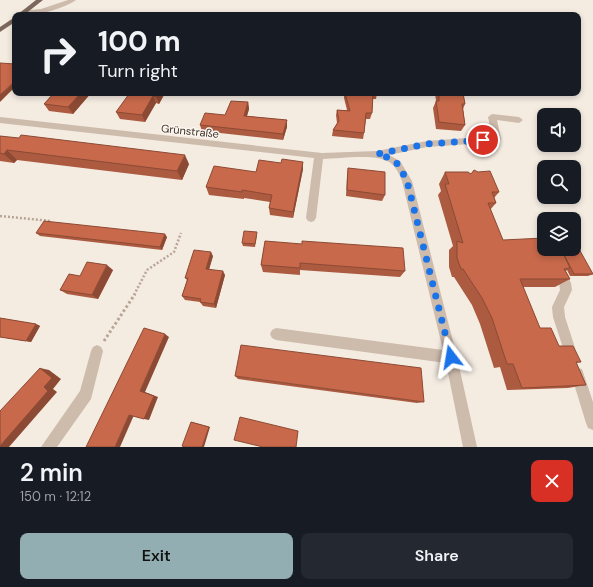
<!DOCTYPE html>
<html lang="en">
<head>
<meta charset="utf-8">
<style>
	body { margin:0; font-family:"DM Sans",sans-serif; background:#242831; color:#f1f3f6; height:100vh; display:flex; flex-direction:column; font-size:15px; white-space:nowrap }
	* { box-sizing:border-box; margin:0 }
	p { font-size:13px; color:#9ea1a6 }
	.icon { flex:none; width:22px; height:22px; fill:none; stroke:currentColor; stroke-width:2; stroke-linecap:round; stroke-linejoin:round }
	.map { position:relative; height:447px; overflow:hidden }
	.details { display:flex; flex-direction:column; background:#171b24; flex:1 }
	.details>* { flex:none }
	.top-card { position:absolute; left:12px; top:12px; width:569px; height:84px; border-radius:8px; box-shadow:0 2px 6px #0003; background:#171b24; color:#f1f3f6; overflow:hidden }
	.controls { position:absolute; left:537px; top:108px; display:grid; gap:8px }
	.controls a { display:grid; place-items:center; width:44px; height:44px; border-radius:8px; background:#171b24; box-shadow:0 2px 6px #0003; font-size:20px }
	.pin { position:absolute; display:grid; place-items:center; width:34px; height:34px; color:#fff; margin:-17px; border:2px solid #fff; border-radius:50%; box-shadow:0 1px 4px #0007 }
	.me { position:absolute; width:44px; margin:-22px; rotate:346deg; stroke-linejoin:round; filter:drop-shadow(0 0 3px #0008) }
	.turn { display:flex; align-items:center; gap:14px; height:84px; padding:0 20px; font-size:18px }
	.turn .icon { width:52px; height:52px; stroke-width:2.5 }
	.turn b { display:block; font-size:28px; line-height:34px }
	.round { display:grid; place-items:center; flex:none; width:42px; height:42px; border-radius:8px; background:#242831 }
	.summary { display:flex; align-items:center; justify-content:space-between; height:68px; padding:0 20px }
	h1 { font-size:24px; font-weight:600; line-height:30px }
	.action { display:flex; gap:8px; margin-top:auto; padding:8px 20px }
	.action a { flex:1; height:46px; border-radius:8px; background:#92aeb2; color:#111; font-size:16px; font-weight:600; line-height:46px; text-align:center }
	.action a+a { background:#242831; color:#f1f3f6 }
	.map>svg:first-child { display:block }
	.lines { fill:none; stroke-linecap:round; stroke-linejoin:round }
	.path-far1 { stroke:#b9a596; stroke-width:2.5; stroke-dasharray:2 2; stroke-linecap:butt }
	.path { stroke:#b9a596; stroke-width:3; stroke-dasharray:2.5 2.5; stroke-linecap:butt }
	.minor { fill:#cdbbac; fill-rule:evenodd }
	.major { fill:#7d675c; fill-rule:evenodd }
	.wall { fill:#ac5a40 }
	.shaded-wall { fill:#8c4a34 }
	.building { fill:#c8694b; stroke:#8c4a34 }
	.route { stroke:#1a73e8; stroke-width:7; stroke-dasharray:0 12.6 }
	.labels { text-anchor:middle; stroke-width:3; stroke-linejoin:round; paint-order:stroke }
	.street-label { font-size:11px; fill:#3b302b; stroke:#fbf5ee }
</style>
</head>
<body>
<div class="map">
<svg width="593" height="447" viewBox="0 0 593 447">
	<rect width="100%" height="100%" fill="#f4ebe1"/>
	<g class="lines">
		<g class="path-far1">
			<polyline points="0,216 51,221"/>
			<polyline points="134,295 147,270 174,252 181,233"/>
		</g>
		<polyline class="path" points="104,341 135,294"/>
		<g class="minor">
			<path d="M68 0H76C67 7 29 20 19 13L22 11 41 9Z"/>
			<path d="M492 114 519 117 523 120 519 123 497 120 501 139 497 142 427 147 389 155 400 161 412 181 457 357 477 447H463L446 363 276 340 272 338 270 334 272 330 276 328 443 350 402 181C400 176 397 169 393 165 380 152 341 159 323 159L316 218 314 221 311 222 308 221 306 218 314 158 0 123V117L322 153 377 151 427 141 492 136 488 117Z"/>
			<polygon points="544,248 554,249 571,283 572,290 564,307 565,317 578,357 576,361 572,363 568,361 566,357 553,317 552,307 560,290 559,283"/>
			<polygon points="97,345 101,347 103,351 91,399 57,447 41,447 80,391 91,351 93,347"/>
			<polygon points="577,368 582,369 593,402 593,430 588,428 586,423 571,374 572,369"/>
		</g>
		<g class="major">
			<polygon points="36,0 43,0 24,15 17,15"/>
			<polygon points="15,17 15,22 0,32 0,27"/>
		</g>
	</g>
	<g class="wall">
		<polygon points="54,93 91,93 73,114 49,111 44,104"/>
		<polygon points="132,93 165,93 159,104 156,103 145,122 120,119 116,112"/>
		<polygon points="344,93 377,93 376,99 373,99 372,113 370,119 366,119 364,133 363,139 332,136 333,130 337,123 336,115 337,110 347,110 344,98"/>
		<polygon points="435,93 463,93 465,104 463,109 465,125 461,131 436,129 433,108 436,101"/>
		<polygon points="248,102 249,109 247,116 287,120 287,127 283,140 202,131 200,125 225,115"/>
		<polygon points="0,136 189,164 182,180 17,160 14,163 0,161"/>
		<polygon points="348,168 385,195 382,201 346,196 347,175"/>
		<polygon points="303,169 293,218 270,215 269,208 270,202 244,198 244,199 209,195 206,187 256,172"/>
		<polygon points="445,172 499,192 494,198 496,203 490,210 503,240 544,249 574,249 593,274 588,276 570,276 567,270 566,271 570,279 555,287 523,287 540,328 559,346 581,362 576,363 586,385 568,388 507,390 500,367 494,368 480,324 472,305 454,277 452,277 449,267 449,250 453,246 438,195 441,191 439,184"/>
		<polygon points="36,233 167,237 162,250 40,236"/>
		<polygon points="257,235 255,247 243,246 242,243"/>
		<polygon points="265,241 405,271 400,277 300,270 300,275 263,272 261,265"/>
		<polygon points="213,256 209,269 225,275 216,308 203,306 200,302 185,300 182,296 187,280 185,278"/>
		<polygon points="113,270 98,299 67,294 60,290 80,276"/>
		<polygon points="0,318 36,324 40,326 31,342 0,337"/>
		<polygon points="235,376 424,402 417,403 238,379"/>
	</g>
	<g class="shaded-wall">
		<polygon points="15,81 15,87 0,102 0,95"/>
		<polygon points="81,93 91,93 73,114 68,107"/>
		<polygon points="158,93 165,93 159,104 156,97"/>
		<polygon points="153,96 156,103 145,122 142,115"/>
		<polygon points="248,102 249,109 245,122 244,116"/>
		<polygon points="287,120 287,127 283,140 283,134"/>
		<polygon points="7,150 17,160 14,163 4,154"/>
		<polygon points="185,155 189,164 182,180 177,171"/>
		<polygon points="303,162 303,169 293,218 293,212"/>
		<polygon points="165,234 167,237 162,250 160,247"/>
		<polygon points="211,252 213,256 208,273 206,269"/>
		<polygon points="107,265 113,270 98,299 92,295"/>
		<polygon points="223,271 225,275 216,308 214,304"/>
		<polygon points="36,324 40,326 31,342 26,341"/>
		<polygon points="165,334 169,337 145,392 158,397 149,420 144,419 140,391"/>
		<polygon points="40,368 49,370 61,379 53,389 57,392 9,447 0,447 0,446 44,387"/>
		<polygon points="129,415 134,415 120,447 115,447"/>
		<polygon points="191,422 210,427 204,447 202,447"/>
	</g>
	<g class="building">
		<polygon points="0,63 15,64 15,81 0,95"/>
		<polygon points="54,93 81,93 68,107 44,104"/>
		<polygon points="132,93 158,93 156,97 153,96 142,115 116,112 129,94 131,94"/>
		<polygon points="345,93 373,93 372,113 366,113 364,133 333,130 339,121 337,110 350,111"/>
		<polygon points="439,93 463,93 465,104 462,104 465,125 439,122 436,101 439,101"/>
		<polygon points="231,101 248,102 244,116 287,120 283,134 200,125 205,113 225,115"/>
		<polygon points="21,135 185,155 177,171 7,150 4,154 0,153 0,136 19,138"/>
		<polygon points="282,159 303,162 293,212 269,208 272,195 242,190 242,192 206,187 214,166 256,172 259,160 281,163"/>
		<polygon points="348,168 385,172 385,195 347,190"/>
		<polygon points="474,170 478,172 490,171 499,192 492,192 496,203 488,203 503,240 544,238 544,249 561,249 570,268 564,269 570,279 520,279 540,328 551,328 559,346 573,346 581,362 576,362 586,385 522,388 513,364 507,364 492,318 482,298 463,269 461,269 457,258 457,241 463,243 445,184 449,184 445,172 468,172 471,174"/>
		<polygon points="44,221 165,234 160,247 36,233"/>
		<polygon points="244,231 257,232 255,244 242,243"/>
		<polygon points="574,240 593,274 574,274 561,249 574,249"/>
		<polygon points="265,241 302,244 302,241 403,248 405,271 300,263 300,268 261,265"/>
		<polygon points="194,250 211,252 206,269 223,271 214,304 200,302 201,299 182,296 188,278 185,278"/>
		<polygon points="87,262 107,265 92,295 60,290 69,274 80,276"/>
		<polygon points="0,318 36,324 26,341 0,337"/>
		<polygon points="144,328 165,334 140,391 154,396 144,419 129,415 115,447 86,447"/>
		<polygon points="241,345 421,368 424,402 235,376"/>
		<polygon points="40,368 52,378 44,387 48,391 0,446 0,411"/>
		<polygon points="240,417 298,431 296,447 263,447 234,440"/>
		<polygon points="191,422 209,427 202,447 185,447 182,446"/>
	</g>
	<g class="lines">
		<path class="route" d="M451 357 407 181C397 162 398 160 377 154L427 144 483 140"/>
	</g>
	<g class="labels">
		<g class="street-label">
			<text transform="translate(190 131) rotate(6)" y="4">Grünstraße</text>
		</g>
	</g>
</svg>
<div class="controls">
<a><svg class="icon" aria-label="sound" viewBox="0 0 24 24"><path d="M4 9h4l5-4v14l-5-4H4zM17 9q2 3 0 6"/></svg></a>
<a><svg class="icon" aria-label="search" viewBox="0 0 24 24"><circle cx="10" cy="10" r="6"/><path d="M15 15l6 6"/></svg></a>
<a><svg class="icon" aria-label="layers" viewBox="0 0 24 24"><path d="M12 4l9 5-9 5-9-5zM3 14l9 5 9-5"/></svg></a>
</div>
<div class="pin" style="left:483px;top:140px;background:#d93025"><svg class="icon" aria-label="arrive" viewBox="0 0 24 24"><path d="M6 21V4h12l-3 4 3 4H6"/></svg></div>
<svg class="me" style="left:451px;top:357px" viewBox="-20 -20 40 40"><path d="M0-17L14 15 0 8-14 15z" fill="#1a73e8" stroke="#fff" stroke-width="4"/></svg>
<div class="top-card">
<div class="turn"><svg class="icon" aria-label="right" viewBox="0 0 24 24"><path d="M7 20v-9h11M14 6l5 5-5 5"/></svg><div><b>100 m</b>Turn right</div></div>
</div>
</div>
<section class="details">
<div class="summary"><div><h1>2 min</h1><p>150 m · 12:12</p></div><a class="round" style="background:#d93025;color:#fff"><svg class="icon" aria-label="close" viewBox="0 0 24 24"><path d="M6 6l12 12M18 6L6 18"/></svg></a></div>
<div class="action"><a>Exit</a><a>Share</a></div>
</section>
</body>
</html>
